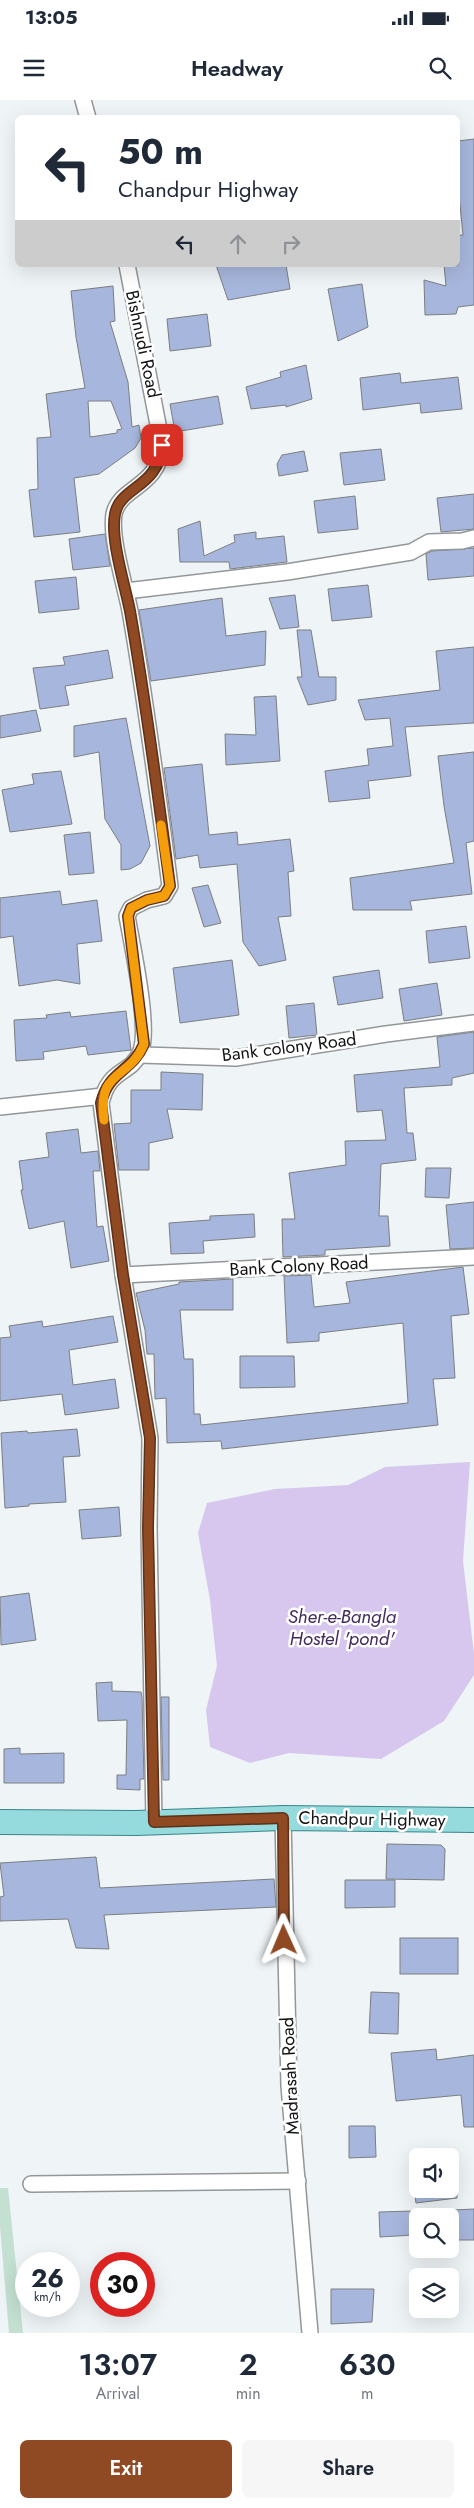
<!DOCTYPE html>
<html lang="en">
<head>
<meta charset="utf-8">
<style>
	body { margin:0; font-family:Jost,sans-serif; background:#f6f6f7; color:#1f2937; height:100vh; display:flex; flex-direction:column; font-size:19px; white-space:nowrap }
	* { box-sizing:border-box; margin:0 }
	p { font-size:16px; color:#747a83 }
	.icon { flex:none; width:28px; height:28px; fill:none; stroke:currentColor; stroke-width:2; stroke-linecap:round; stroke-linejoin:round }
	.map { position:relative; height:2233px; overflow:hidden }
	.panel { display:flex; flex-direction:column; background:#fff; flex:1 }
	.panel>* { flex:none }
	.guide { position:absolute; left:15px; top:15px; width:445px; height:152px; border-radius:8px; box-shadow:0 5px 20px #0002; background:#fff; color:#1f2937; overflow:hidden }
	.fabs { position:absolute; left:409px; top:2048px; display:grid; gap:10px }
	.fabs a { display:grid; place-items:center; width:50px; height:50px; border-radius:8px; background:#fff; box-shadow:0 5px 20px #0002; font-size:25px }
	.speed { position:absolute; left:15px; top:2152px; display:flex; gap:10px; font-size:25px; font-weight:700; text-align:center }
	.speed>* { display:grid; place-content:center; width:65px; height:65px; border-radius:50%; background:#fff; box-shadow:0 5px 20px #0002; line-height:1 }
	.speed small { font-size:12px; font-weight:400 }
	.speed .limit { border:8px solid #d22; background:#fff; color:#111 }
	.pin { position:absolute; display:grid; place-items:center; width:42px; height:42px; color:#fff; margin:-21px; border-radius:10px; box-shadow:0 2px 8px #0006 }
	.me { position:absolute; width:55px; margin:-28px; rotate:359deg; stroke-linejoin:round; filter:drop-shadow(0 0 4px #0008) }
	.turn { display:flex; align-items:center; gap:18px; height:105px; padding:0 20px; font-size:22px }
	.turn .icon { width:65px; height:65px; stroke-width:2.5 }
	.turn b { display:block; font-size:35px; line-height:42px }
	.lanes { display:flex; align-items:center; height:48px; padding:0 20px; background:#0003; justify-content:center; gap:25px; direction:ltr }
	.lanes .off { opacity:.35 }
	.eta { display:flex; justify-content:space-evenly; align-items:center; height:85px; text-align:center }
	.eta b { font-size:30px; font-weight:600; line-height:35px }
	.cta { display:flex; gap:10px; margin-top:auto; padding:10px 20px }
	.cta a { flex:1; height:58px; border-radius:8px; background:#904a23; color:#fff; font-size:20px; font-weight:600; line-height:58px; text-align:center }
	.cta a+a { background:#f6f6f7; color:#1f2937 }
	.status { display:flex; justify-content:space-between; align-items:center; height:35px; padding:0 25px; background:#fff; direction:ltr }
	.status svg { height:14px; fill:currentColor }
	header { display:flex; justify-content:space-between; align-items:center; height:65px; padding:0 20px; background:#fff; font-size:22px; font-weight:600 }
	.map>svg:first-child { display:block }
	.green { fill:#c3e0d2 }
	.water { fill:#d7c7ef }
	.building { fill:#a7b6dc; stroke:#7c7e82; fill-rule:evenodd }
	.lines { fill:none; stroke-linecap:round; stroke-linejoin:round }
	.street-casing { stroke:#939799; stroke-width:18 }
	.primary-casing { stroke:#398588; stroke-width:26 }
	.street { stroke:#fff; stroke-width:15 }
	.primary { stroke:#95dadd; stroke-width:24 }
	.route-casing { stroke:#5e3017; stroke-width:12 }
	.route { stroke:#904a23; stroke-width:9 }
	.slow { stroke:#f59e0b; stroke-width:9 }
	.labels { text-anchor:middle; stroke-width:5; stroke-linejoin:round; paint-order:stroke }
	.street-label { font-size:18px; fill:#111314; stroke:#fff }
	.water-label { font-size:19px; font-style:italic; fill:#422b5d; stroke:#fff }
</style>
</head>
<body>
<div class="status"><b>13:05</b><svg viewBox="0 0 49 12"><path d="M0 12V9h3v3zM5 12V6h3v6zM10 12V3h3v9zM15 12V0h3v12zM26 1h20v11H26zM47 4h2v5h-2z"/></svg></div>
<header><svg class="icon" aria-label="menu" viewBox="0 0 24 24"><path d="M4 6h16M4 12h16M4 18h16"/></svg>Headway<svg class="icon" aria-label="search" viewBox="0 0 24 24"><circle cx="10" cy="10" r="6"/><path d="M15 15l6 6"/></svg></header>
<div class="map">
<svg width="474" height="2233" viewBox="0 0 474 2233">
	<rect width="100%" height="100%" fill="#eff4f6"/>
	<polygon class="green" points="0,2088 8,2088 23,2233 9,2233 0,2126"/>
	<polygon class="water" points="470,1362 463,1461 474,1554 474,1575 444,1621 381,1659 289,1653 250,1663 210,1647 206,1610 217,1566 210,1500 198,1433 207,1403 275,1389 348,1385 385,1367"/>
	<g class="building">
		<polygon points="474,39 474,205 458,207 456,214 425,215 424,180 446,186 444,165 458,165 458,135 463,135 458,85 458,41"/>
		<polygon points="216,165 286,165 290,189 228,200"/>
		<polygon points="362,184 368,227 338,241 328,189"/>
		<path d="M113 186 115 221 110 222 128 282 132 327 139 325 141 338 135 348 99 374 74 378 80 432 34 437 29 390 38 389 37 338 51 337 46 294 85 288 76 237 71 191ZM88 301H111L122 329 117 330V333L90 337Z"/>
		<polygon points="207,214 211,246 170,251 167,219"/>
		<polygon points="306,265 312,299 286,307 286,305 251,309 246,287 281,277 280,272"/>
		<polygon points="400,273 401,283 458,277 462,309 421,313 420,303 363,310 360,278"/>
		<polygon points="218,296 223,324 175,332 170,304"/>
		<polygon points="381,349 385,380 344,385 340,353"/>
		<polygon points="304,351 308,371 279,376 277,364 282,355"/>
		<polygon points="474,394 474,429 441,432 437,398"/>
		<polygon points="355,396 358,429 318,433 314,401"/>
		<polygon points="200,421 204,456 235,442 234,435 256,432 256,439 284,436 287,462 230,469 229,462 180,462 178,429"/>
		<polygon points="105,434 110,466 73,470 69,439"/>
		<polygon points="474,448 474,476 428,480 426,454 432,451"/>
		<polygon points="76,477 79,509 39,513 35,481"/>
		<polygon points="368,485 372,517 332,521 328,489"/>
		<polygon points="295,495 299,527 280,529 269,498"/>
		<polygon points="222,498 226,536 266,531 265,565 151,581 139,510"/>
		<polygon points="297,530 311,530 319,577 336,577 336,600 308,605 297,577 302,577"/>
		<polygon points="474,547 474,623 405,627 411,676 368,681 370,698 329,702 325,671 369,665 367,649 393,646 390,618 365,620 358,600 440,590 436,551"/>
		<polygon points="108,550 113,578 65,586 69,605 40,609 33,568 65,565 63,557"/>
		<polygon points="276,596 280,661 226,665 225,634 256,635 254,597"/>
		<polygon points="36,610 41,631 0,638 0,616"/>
		<polygon points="126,618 150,746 141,763 130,769 121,770 121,745 105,719 99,652 74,657 74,626"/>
		<polygon points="474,652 474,741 466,743 472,794 410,801 412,810 353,810 350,778 454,763 444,706 438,656"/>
		<polygon points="202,664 209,735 237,732 238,745 290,739 294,771 288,772 291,816 278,817 286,860 259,866 243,842 237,764 200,768 198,755 176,759 164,668"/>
		<polygon points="61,671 72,724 10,732 2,690 34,684 32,674"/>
		<polygon points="90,732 94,773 69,775 64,735"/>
		<polygon points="208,785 221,823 204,827 192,788"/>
		<polygon points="60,791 62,805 97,800 102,841 77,844 80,884 57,880 19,886 13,836 0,838 0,798"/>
		<polygon points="466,826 470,858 429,863 426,831"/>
		<polygon points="232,860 239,915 180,923 173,868"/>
		<polygon points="379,870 383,898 338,905 333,877"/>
		<polygon points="437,883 442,915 404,921 399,889"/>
		<polygon points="314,903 317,935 289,938 286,906"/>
		<polygon points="126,911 131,950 88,955 86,946 43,952 44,959 16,961 14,920 47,918 46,915 70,912 71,917"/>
		<polygon points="474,932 474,973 452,978 452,985 404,988 407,1033 413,1033 416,1060 381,1064 379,1116 388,1116 390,1146 325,1150 325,1155 283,1157 282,1119 295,1119 289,1073 346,1065 345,1041 386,1040 382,1010 357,1012 354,975 440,967 437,937"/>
		<polygon points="161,972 203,974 202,1010 167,1009 173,1038 149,1043 149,1070 119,1070 114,1024 131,1023 131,990 161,990"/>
		<polygon points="78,1029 81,1053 98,1051 100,1071 93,1071 97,1127 103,1126 109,1161 71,1168 64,1121 29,1129 21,1090 23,1090 19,1061 49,1057 46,1033"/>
		<polygon points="426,1068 451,1068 449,1098 425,1097"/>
		<polygon points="474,1102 474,1148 450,1149 446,1105"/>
		<polygon points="254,1114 255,1137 203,1141 204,1153 171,1154 169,1123 210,1120 210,1116"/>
		<polygon points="463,1167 469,1214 451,1216 455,1278 433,1279 438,1325 222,1349 221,1341 167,1343 166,1298 155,1299 154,1254 147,1254 145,1230 136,1193 179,1184 179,1182 233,1179 233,1210 180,1210 184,1259 193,1259 194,1314 200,1314 201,1325 408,1303 403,1223 319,1233 319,1241 287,1243 284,1176 311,1175 314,1207 350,1203 346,1182"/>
		<polygon points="113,1216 118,1242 69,1250 73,1285 115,1279 119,1308 65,1315 62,1294 0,1301 0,1238 11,1237 9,1226 42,1221 43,1227"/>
		<polygon points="240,1256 294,1256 295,1287 240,1288"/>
		<polygon points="77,1329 80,1356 63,1357 66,1402 29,1404 29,1406 5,1408 1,1333 27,1331 28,1333"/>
		<polygon points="119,1407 121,1436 82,1439 79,1410"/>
		<polygon points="29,1493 36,1540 1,1545 0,1497"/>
		<polygon points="112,1582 112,1591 141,1592 142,1597 144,1679 140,1679 140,1690 117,1689 117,1675 126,1675 127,1620 98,1621 96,1583"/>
		<polygon points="161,1597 169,1597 169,1680 163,1680"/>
		<polygon points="20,1648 20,1654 64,1653 64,1683 4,1683 4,1649"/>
		<polygon points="387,1744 441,1745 445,1749 444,1780 386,1779"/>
		<polygon points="96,1757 100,1788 274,1779 276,1807 104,1815 109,1849 76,1848 68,1819 0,1821 0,1797 4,1796 0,1763"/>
		<polygon points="345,1780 395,1780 395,1807 345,1808"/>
		<rect x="400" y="1838" width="58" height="36"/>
		<polygon points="371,1892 399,1893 398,1934 369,1933"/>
		<polygon points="436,1949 437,1960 474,1955 474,2027 464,2027 461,1995 396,2001 391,1953"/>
		<polygon points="349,2026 375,2026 376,2057 349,2058"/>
		<polygon points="414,2089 457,2089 457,2098 416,2103"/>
		<polygon points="474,2109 474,2140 453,2140 454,2110"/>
		<polygon points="413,2111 414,2135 380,2137 379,2112"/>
		<polygon points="331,2189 374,2189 372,2222 331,2224"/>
	</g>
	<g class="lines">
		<g class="street-casing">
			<g id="street">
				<polyline points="83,0 88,18"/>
				<path d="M127 165 162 345C159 388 120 386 114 414 110 438 125 485 130 511 146 602 158 694 170 786L164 796 147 800 131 808 127 816C132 845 151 931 140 953 130 975 109 968 101 1003L123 1175 150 1338 149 1429 154 1723"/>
				<polyline points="126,491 287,472 411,452 429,442 462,441 474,438"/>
				<polyline points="177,956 140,955 236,958 386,934 474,923"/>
				<polyline points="0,1007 103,996"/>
				<polyline points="123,1175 474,1157"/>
				<polyline points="283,1718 289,1986 310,2233"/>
				<polyline points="31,2084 298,2081"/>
			</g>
		</g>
		<g class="primary-casing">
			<polyline id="primary" points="0,1722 136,1723 283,1718 474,1720"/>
		</g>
		<use href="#street" class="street"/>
		<use href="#primary" class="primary"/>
	</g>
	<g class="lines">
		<g class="route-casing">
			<path id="route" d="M162 345C159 388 120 386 115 414 110 439 125 485 130 511 146 602 158 694 170 786L164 796 147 800 131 808 128 816 144 944C132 972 109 970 101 1003L123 1175 150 1338 148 1428 154 1722 283 1718 284 1840"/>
		</g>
		<use href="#route" class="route"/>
		<path class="slow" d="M104 1020C97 968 129 981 144 944L128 816 131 808 147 800 164 796 170 786 161 725"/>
	</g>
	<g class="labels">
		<g class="street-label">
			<text transform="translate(143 244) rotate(78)" y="6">Bishnudi Road</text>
			<text transform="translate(289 947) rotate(-7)" y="6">Bank colony Road</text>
			<text transform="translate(299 1166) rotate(-3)" y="6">Bank Colony Road</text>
			<text transform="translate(372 1719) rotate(1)" y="6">Chandpur Highway</text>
			<text transform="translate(290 1976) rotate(-93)" y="6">Madrasah Road</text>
		</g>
		<g class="water-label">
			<text x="342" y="1523">Sher-e-Bangla<tspan x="342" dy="22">Hostel 'pond'</tspan></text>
		</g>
	</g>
</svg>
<div class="fabs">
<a><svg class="icon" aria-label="sound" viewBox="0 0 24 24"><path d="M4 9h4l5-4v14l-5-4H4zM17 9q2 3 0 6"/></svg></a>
<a><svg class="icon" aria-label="search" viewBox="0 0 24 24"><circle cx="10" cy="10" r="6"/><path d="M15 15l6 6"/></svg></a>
<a><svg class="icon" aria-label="layers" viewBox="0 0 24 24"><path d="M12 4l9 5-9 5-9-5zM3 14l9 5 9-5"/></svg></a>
</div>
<div class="speed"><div>26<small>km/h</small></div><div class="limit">30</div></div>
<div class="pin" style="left:162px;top:345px;background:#d93025"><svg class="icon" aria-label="arrive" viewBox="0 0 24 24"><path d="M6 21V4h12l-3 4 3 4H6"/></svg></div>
<svg class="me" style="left:284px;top:1840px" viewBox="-20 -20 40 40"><path d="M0-17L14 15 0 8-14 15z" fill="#904a23" stroke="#fff" stroke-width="4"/></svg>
<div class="guide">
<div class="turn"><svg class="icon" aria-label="left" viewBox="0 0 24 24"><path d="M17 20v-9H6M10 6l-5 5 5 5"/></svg><div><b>50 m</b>Chandpur Highway</div></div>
<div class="lanes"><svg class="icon" aria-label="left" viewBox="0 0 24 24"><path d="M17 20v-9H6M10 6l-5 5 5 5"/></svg><svg class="icon off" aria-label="ahead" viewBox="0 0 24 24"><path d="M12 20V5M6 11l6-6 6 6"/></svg><svg class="icon off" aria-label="right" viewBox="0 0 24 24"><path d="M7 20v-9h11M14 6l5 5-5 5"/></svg></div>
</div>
</div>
<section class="panel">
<div class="eta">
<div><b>13:07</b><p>Arrival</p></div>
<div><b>2</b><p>min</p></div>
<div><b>630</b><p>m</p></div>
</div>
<div class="cta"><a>Exit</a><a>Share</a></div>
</section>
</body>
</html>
